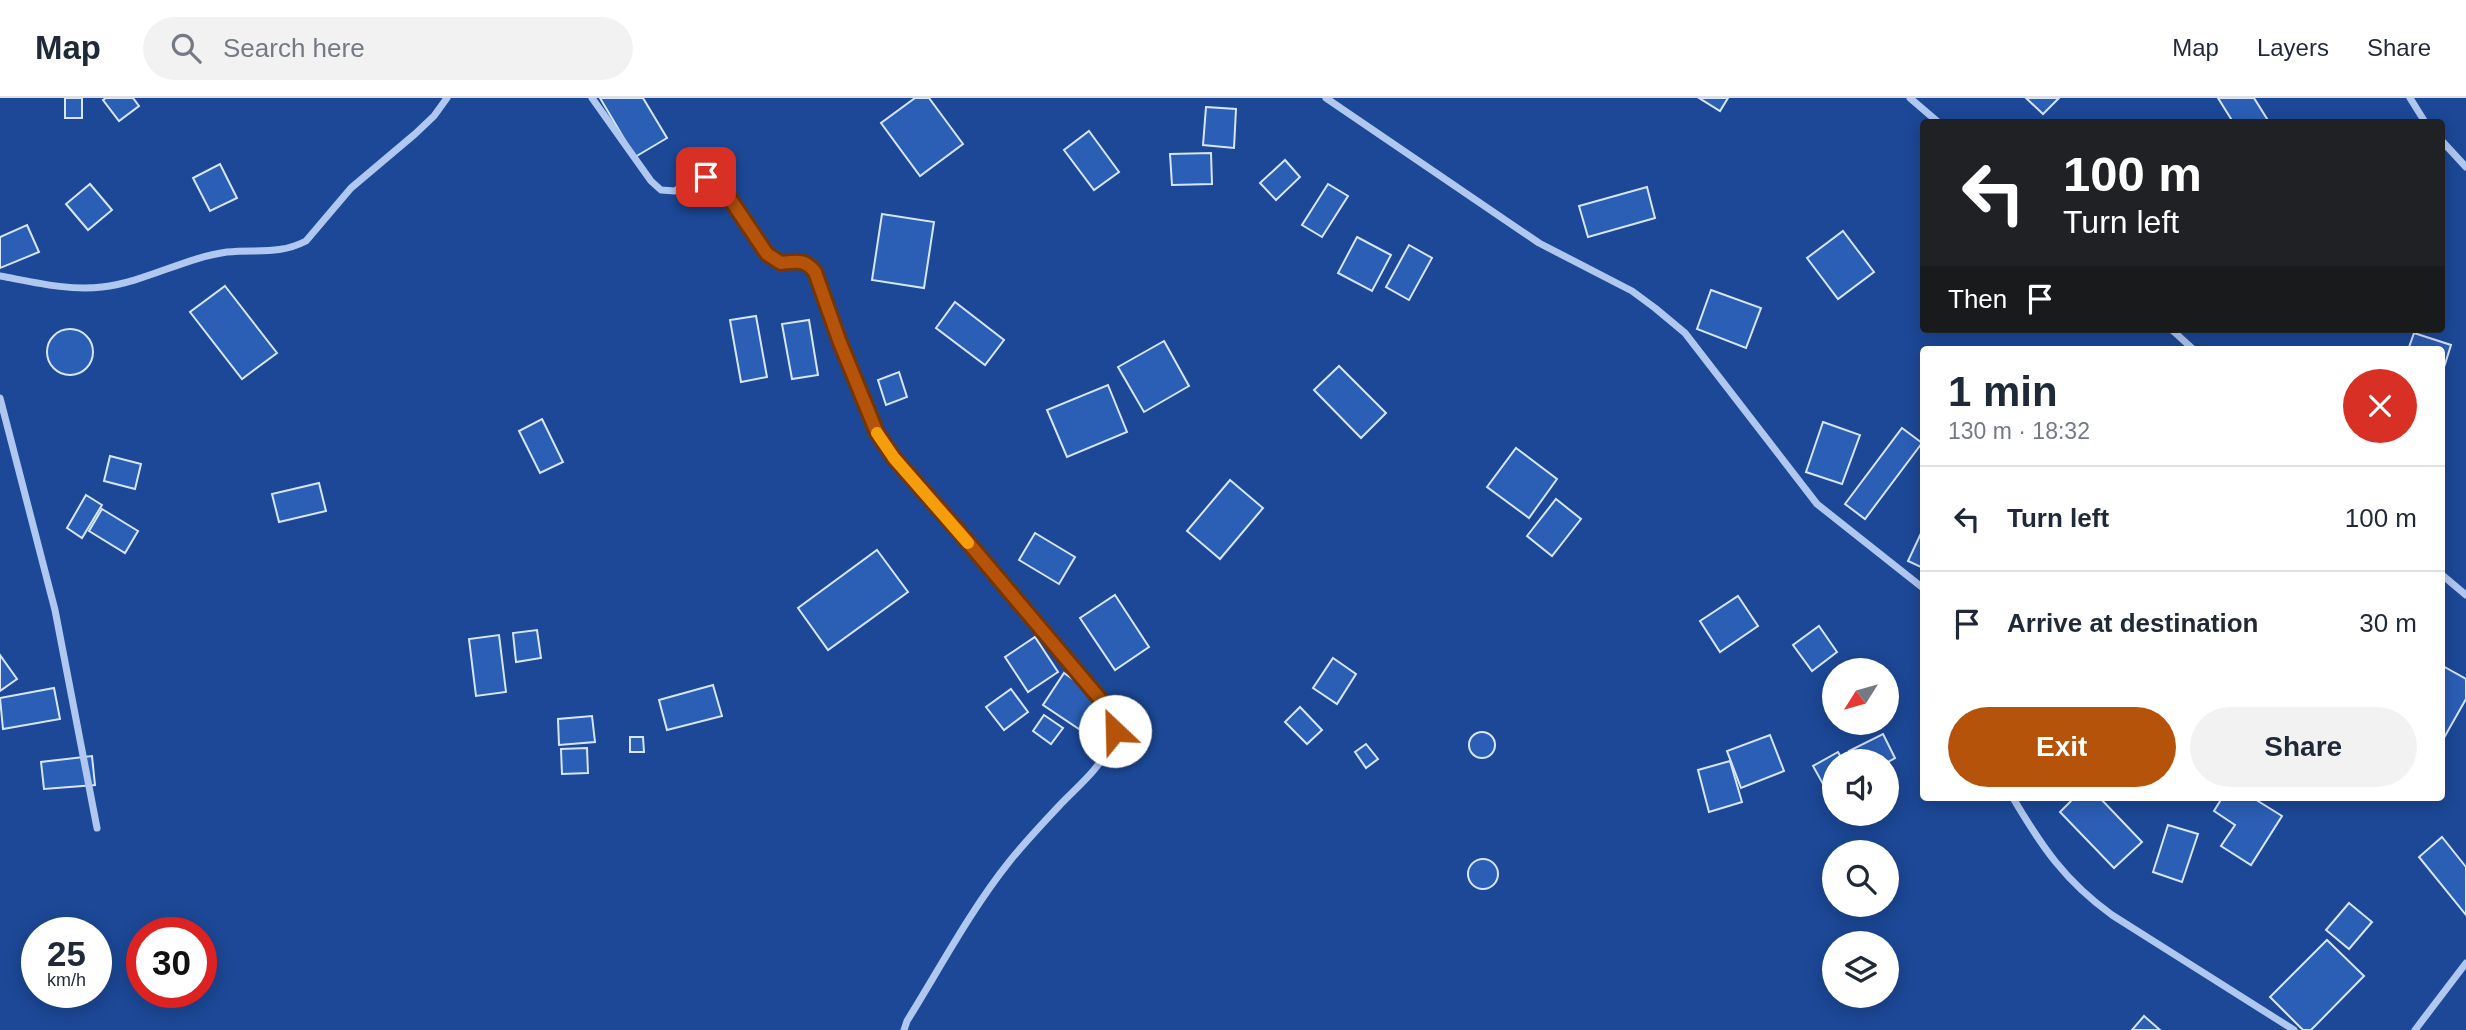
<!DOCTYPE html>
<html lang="en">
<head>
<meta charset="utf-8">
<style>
	body { margin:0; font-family:Arial,sans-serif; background:#f2f2f3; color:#1f2937; height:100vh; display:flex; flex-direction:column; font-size:26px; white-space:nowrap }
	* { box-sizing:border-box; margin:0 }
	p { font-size:23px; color:#747a83 }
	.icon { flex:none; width:38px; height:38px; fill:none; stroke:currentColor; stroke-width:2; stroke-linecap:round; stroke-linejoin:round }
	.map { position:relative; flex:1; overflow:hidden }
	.side { position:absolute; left:1920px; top:248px; width:525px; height:455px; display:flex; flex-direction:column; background:#fff; border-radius:7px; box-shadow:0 4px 18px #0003 }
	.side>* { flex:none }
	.top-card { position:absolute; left:1920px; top:21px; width:525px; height:214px; border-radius:7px; box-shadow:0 4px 18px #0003; background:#202124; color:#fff; overflow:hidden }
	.needle { width:46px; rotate:233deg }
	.buttons { position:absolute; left:1822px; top:560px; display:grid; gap:14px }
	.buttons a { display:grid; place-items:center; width:77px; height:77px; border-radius:50%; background:#fff; box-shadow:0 4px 18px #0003; font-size:35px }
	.speed { position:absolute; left:21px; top:819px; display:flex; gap:14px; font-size:35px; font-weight:700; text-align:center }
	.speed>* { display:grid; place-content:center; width:91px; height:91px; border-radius:50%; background:#fff; box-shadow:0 4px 18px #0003; line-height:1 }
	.speed small { font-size:18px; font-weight:400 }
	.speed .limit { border:10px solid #d22; background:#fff; color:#111 }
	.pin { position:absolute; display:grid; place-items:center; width:60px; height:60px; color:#fff; margin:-30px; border-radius:14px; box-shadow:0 4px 10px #0006 }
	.me { position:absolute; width:77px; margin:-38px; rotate:336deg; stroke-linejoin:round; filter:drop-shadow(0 0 5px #0008) }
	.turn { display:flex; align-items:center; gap:24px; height:147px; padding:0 28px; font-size:32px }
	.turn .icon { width:91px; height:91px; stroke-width:2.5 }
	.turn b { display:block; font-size:49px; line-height:60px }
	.then { display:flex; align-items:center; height:66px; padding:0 28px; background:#0003; gap:14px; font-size:26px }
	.round { display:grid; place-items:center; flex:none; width:74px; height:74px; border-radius:37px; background:#f2f2f3 }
	.overview { display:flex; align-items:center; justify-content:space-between; height:119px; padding:0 28px }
	h1 { font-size:42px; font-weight:700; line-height:52px }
	.primary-button { display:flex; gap:14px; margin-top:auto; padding:14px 28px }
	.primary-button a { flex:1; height:80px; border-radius:42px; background:#b45309; color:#fff; font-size:28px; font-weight:700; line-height:80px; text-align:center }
	.primary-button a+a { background:#f2f2f3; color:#1f2937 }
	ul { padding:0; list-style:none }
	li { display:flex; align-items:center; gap:21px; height:105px; padding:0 28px; border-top:2px solid #e0e1e3 }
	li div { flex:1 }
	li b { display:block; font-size:26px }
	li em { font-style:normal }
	header { display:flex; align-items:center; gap:42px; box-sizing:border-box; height:98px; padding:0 35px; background:#fff; border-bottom:2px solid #e0e1e3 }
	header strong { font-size:33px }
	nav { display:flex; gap:38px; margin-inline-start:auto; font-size:24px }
	.search { width:490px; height:63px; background:#f2f2f3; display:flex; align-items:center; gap:18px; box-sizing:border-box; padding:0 24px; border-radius:38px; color:#747a83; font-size:26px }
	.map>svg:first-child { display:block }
	.building { fill:#2b5eb5; stroke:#d7e5fb; stroke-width:2 }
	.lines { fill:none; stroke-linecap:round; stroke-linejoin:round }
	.minor { stroke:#b0c8f0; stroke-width:7 }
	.route-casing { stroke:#753606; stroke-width:18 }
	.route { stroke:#b45309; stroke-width:12 }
	.slow { stroke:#f59e0b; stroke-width:12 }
</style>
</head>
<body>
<header>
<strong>Map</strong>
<div class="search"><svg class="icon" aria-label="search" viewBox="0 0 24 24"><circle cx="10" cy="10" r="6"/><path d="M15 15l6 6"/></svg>Search here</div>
<nav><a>Map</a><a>Layers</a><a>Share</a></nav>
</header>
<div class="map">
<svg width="2466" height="932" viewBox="0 0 2466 932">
	<rect width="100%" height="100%" fill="#1c4897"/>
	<g class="building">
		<rect x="65" y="0" width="17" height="20"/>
		<polygon points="106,0 133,0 139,8 119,23 103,2"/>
		<polygon points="600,0 643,0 667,40 635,59"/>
		<polygon points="915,0 929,0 963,46 920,78 881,25"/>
		<polygon points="1699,0 1728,0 1720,13"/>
		<polygon points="2026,0 2059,0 2043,16"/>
		<polygon points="2218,0 2254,0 2269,24 2233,24"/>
		<polygon points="1206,9 1236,11 1234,50 1203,47"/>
		<polygon points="1089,33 1119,74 1094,92 1064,52"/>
		<polygon points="1211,55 1212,86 1172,87 1170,56"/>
		<polygon points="1285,62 1300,79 1276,102 1260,85"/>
		<polygon points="220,66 237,100 210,113 193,80"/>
		<polygon points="90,86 112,112 88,132 66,106"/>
		<polygon points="1328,86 1348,98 1322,139 1302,127"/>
		<polygon points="1647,89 1655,120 1588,139 1579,108"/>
		<polygon points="882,116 934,124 924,190 872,182"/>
		<polygon points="27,127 39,154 0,170 0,139"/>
		<polygon points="1843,133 1874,174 1838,201 1807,160"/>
		<polygon points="1357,139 1391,157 1372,193 1338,175"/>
		<polygon points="1409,147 1432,160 1409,202 1386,189"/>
		<polygon points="225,188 277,255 242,281 190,214"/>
		<polygon points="1711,192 1761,210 1746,250 1697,231"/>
		<polygon points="955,204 1004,242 985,267 936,230"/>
		<polygon points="756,218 767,279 741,284 730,222"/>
		<polygon points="809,222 818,277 792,281 782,226"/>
		<circle cx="70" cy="254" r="23"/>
		<polygon points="2414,235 2451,247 2441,279 2441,252 2408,252"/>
		<polygon points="1164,243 1189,288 1144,314 1118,269"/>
		<polygon points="1339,268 1386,315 1361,340 1314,292"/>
		<polygon points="899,274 907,299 886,307 878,282"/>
		<polygon points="1108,287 1127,334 1067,359 1047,312"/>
		<polygon points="542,321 563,364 540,375 519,333"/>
		<polygon points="1823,324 1860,337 1842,386 1806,374"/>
		<polygon points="1902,330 1922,345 1865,421 1845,406"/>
		<polygon points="1516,350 1557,381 1529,420 1487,389"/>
		<polygon points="110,358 141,366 135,391 104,383"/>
		<polygon points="1230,382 1263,410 1220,461 1187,433"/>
		<polygon points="319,385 326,413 279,424 272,396"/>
		<polygon points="86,397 102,407 82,440 67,430"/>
		<polygon points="1556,401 1581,421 1552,458 1527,438"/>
		<polygon points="102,411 138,433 125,455 89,433"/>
		<polygon points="1923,431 1923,470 1908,463"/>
		<polygon points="1035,435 1075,459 1059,486 1019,462"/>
		<polygon points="877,452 908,494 828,552 798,510"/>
		<polygon points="1115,497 1149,549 1115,572 1080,520"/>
		<polygon points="1738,498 1758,528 1720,554 1700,523"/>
		<polygon points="1819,528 1837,554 1812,573 1793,547"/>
		<polygon points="537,532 541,560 516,564 513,535"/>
		<polygon points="499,537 506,594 476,598 469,541"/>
		<polygon points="1035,539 1058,574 1028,594 1005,559"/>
		<polygon points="0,557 17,581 0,593"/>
		<polygon points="1333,560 1356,576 1337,606 1313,590"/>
		<polygon points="2441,567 2466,581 2466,601 2441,645"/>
		<polygon points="1064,575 1100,600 1079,631 1043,607"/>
		<polygon points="713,587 722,618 667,632 659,602"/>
		<polygon points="54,590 60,621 3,631 0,600"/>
		<polygon points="1011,591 1028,614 1004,632 986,609"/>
		<polygon points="1300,609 1322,632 1307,646 1285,624"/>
		<polygon points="1044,617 1063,630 1051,646 1033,633"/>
		<polygon points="592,618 595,644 559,647 558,621"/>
		<circle cx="1482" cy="647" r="13"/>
		<polygon points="1883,636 1895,660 1886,665 1854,663 1849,653"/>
		<polygon points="1770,637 1784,673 1741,690 1727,653"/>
		<polygon points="630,639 643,639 644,654 630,654"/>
		<polygon points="1366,646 1378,661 1366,670 1355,654"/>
		<polygon points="587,650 588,675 562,676 561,651"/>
		<polygon points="1838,654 1843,663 1834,663 1834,692 1828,695 1813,668"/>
		<polygon points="92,658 95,687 44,691 41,664"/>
		<polygon points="1730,663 1742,704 1709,714 1698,672"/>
		<polygon points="2074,700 2100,700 2142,744 2114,770 2060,714"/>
		<polygon points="2222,700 2253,700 2282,718 2251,767 2221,748 2235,727 2214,713"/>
		<polygon points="2168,727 2198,736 2182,784 2153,774"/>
		<polygon points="2442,739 2466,769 2466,817 2419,759"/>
		<circle cx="1483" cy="776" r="15"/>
		<polygon points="2349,805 2372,824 2349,851 2326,832"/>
		<polygon points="2327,842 2364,878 2311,932 2303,932 2270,899"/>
		<polygon points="2144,918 2160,932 2132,932"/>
	</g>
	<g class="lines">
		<g class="minor">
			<path d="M592 0 651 83 661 92 675 93C693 79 695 75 718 83L767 156 781 165C797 163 805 161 815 174L839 242 877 335 894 360 961 436 1100 601C1109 617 1117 628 1110 646 1101 670 1077 689 1059 708 1042 726 1025 744 1009 764 970 813 940 870 907 923L904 932"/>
			<polyline points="1326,0 1539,145 1632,193 1655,210 1685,235 1817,406 1923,490"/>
			<polyline points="1910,0 1938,24"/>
			<polyline points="2410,0 2425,24"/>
			<polyline points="2441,42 2466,69"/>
			<path d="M0 178C33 184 69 193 102 189 145 184 184 160 227 154 257 151 279 157 306 143L351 90 415 36 434 18 447 0"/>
			<polyline points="2171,231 2194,252"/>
			<polyline points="0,300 55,512 97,730"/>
			<polyline points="2441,476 2466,497"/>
			<path d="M2013 700C2042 749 2065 783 2112 817L2294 932"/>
			<polyline points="2415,932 2466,865"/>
		</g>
	</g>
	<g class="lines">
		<g class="route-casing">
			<path id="route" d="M706 79 718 83 767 156 781 165C797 163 805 161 815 174L839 242 877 335 894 360 961 436 1100 601 1115 633"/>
		</g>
		<use href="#route" class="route"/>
		<polyline class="slow" points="877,335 894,360 968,445"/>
	</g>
</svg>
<div class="buttons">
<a><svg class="needle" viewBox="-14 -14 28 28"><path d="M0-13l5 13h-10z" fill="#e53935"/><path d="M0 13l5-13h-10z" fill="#747a83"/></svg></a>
<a><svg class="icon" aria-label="sound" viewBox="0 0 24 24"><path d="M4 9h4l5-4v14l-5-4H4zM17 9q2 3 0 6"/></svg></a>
<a><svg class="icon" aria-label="search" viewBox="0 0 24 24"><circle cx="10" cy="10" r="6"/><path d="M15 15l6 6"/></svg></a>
<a><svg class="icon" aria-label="layers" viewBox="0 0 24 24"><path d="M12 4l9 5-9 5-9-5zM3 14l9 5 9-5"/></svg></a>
</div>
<div class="speed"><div>25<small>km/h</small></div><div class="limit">30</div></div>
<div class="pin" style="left:706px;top:79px;background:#d93025"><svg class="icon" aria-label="arrive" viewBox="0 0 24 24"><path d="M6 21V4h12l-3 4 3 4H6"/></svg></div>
<svg class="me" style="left:1115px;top:633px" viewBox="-20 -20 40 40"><circle r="19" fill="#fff"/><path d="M0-13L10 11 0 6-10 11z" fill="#b45309"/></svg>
<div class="top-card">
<div class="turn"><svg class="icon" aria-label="left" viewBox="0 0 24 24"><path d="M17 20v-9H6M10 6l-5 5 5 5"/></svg><div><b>100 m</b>Turn left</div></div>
<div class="then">Then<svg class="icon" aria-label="arrive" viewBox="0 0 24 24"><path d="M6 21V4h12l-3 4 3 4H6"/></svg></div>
</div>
<section class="side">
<div class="overview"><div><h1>1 min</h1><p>130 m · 18:32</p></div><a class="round" style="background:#d93025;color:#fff"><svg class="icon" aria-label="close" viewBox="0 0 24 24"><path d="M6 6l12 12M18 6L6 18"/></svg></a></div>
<ul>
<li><svg class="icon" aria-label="left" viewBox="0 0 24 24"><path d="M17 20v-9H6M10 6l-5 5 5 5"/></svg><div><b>Turn left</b></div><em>100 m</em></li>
<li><svg class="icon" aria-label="arrive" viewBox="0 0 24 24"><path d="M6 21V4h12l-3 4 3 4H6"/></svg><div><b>Arrive at destination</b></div><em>30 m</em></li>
</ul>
<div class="primary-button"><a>Exit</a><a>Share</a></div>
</section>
</div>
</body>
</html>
